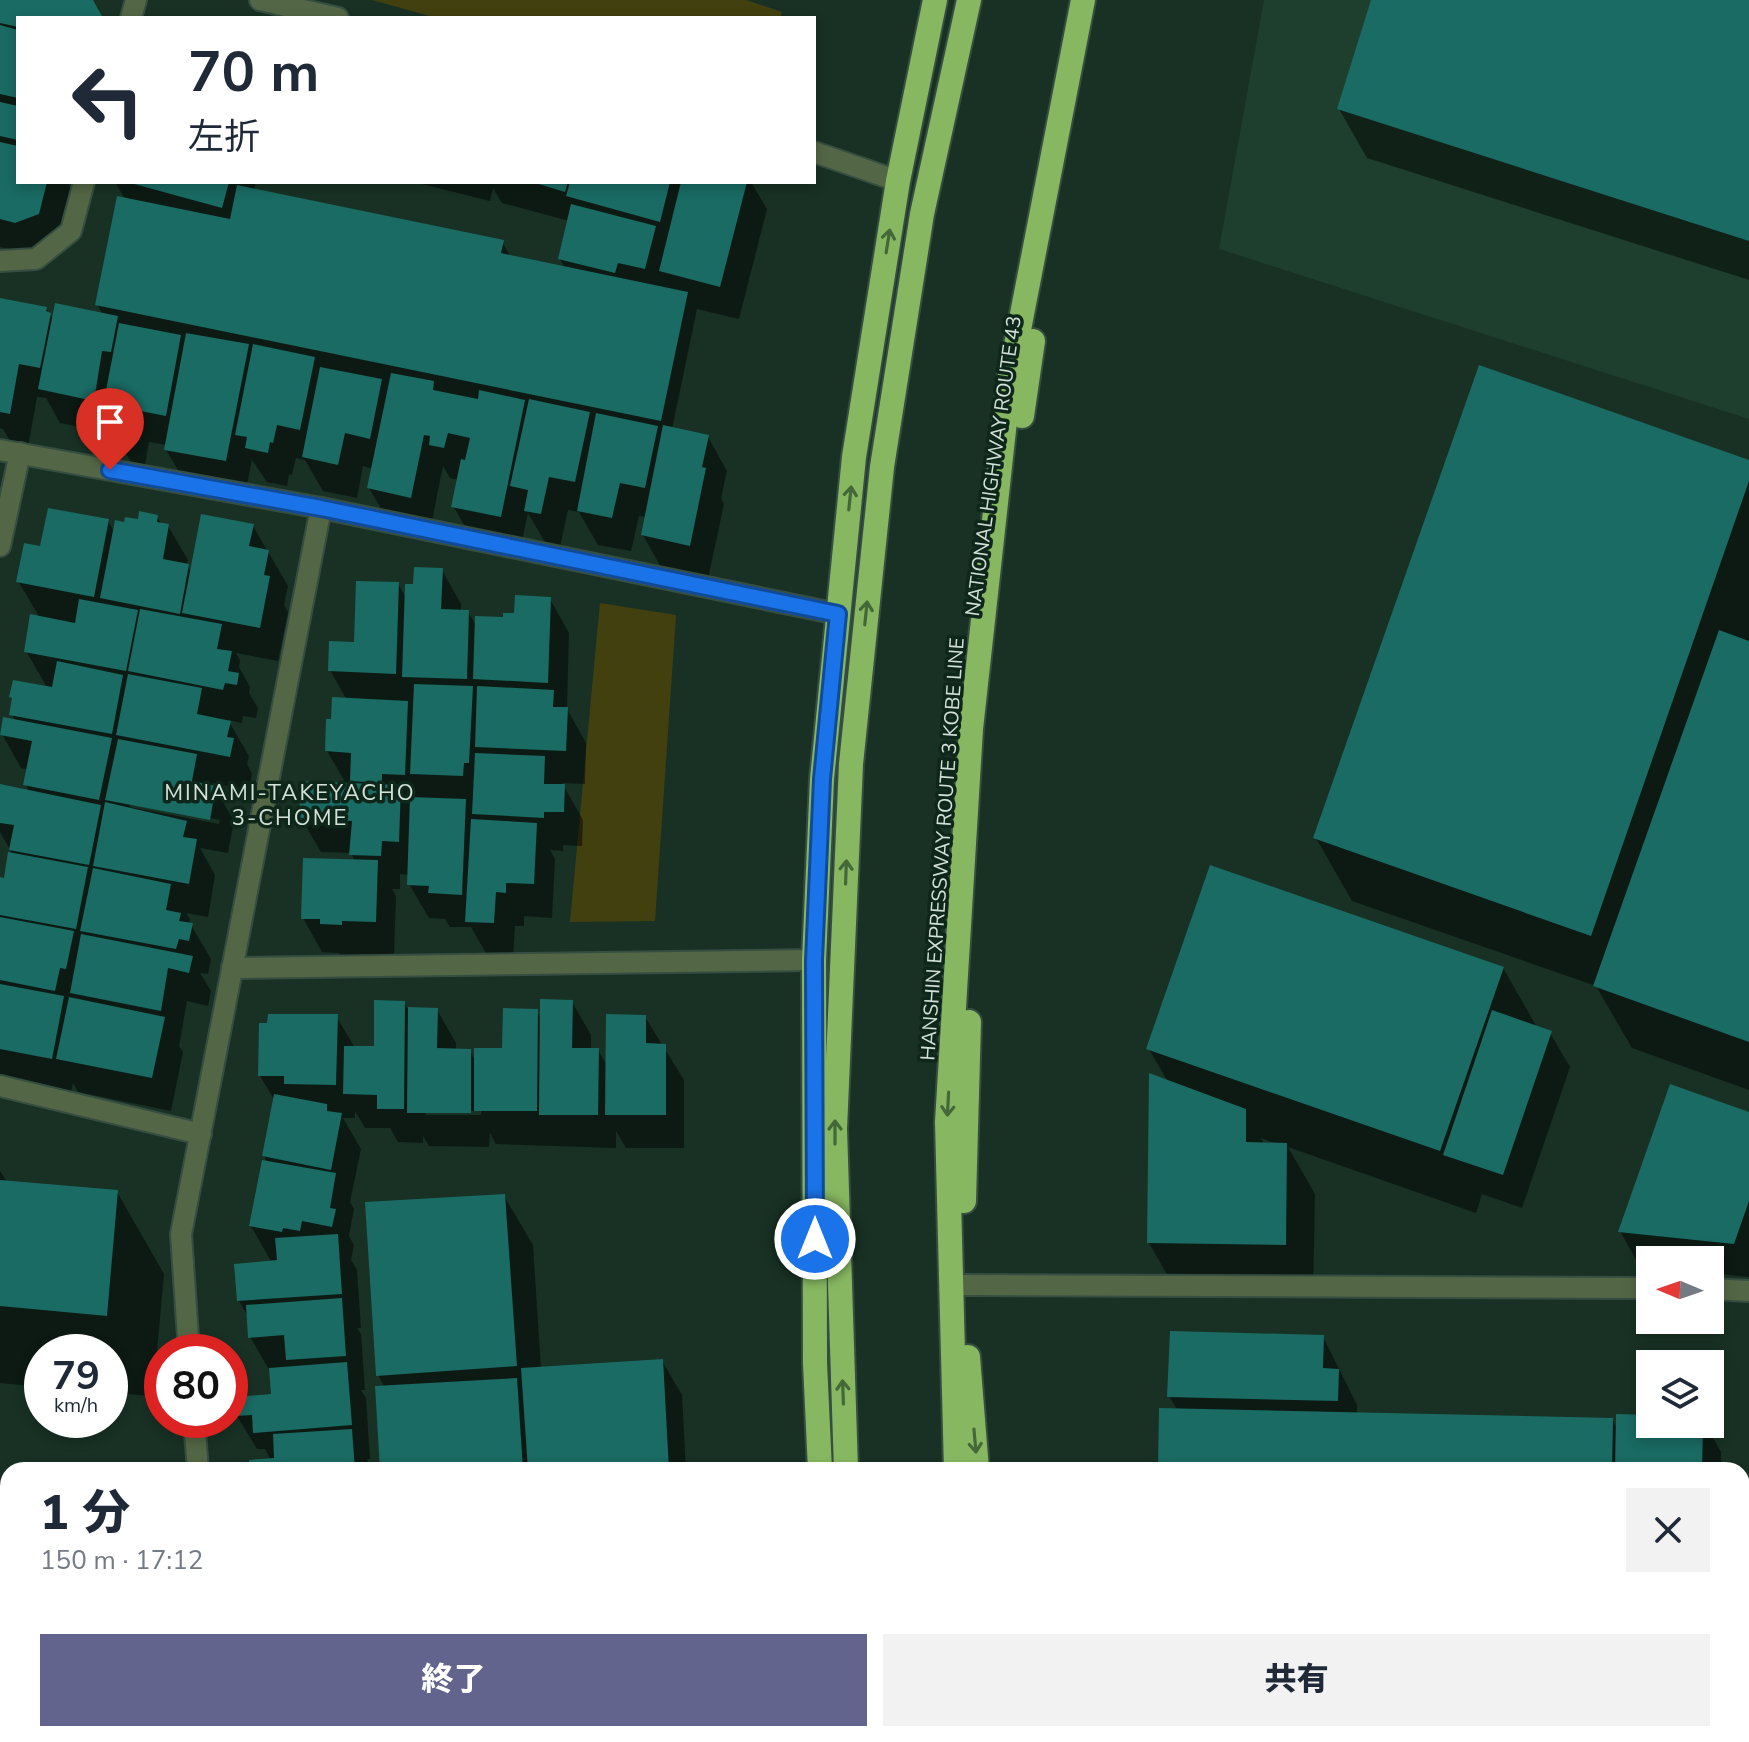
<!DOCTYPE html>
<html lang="ja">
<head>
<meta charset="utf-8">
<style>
	body { margin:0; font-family:"Nunito Sans","Noto Sans JP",sans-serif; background:#f2f2f3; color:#1f2937; height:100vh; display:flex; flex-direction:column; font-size:30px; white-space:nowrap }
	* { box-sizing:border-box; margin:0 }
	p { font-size:26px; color:#747a83 }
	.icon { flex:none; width:44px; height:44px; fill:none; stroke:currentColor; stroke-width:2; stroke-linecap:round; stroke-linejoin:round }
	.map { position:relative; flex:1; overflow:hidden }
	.sheet { position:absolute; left:0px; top:1462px; width:1750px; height:280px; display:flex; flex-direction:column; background:#fff; border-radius:24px 24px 0 0; box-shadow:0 4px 12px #0003 }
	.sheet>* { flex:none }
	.hud { position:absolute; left:16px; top:16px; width:800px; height:168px; border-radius:0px; box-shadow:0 4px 12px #0003; background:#fff; color:#1f2937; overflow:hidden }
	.needle { width:52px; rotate:272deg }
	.controls { position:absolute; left:1636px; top:1246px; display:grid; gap:16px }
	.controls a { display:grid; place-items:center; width:88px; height:88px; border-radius:0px; background:#fff; box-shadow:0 4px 12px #0003; font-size:40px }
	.speed { position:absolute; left:24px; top:1334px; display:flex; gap:16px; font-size:40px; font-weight:700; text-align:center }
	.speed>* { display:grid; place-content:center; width:104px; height:104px; border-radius:50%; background:#fff; box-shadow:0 4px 12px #0003; line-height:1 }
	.speed small { font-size:20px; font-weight:400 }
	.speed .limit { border:12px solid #d22; background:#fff; color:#111 }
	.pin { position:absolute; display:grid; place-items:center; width:68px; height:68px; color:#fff; margin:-82px -34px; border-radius:50% 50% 50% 0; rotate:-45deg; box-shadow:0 0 8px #0007 }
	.pin .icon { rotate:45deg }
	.me { position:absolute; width:88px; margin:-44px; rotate:0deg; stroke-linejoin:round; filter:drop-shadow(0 0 6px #0008) }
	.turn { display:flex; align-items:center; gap:28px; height:168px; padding:0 40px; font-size:36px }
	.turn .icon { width:104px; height:104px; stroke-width:2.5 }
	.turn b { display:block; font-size:56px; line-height:68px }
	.round { display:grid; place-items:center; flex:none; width:84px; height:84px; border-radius:0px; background:#f2f2f3 }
	.head { display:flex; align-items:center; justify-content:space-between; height:136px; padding:0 40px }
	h1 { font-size:48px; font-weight:800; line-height:60px }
	.cta { display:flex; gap:16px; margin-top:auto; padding:16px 40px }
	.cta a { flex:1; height:92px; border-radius:0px; background:#62648e; color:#fff; font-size:32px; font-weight:800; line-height:92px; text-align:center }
	.cta a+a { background:#f2f2f3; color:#1f2937 }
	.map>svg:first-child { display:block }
	.built { fill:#1f3f2e }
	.green { fill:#434010 }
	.shadow { fill:#0007; fill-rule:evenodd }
	.building { fill:#196b63 }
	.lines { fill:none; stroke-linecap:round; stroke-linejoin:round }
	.street-casing { stroke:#364d41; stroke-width:24 }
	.highway-casing { stroke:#364d41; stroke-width:28 }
	.street { stroke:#536645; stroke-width:20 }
	.highway { stroke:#87b861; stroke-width:24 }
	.oneway { stroke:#44683a }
	.route-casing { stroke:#114b97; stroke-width:20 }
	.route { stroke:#1a73e8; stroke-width:14 }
	.labels { text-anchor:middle; stroke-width:7; stroke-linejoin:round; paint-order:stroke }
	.street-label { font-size:20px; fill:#d3e2d9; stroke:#0e271a }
	.neighbourhood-label { font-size:22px; letter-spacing:2px; fill:#d3e2d9; stroke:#0e271a }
</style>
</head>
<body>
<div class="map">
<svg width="1749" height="1742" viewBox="0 0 1749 1742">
	<rect width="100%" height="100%" fill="#183124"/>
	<polygon class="built" points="1264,0 1749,0 1749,419 1219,249"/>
	<g class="green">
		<polygon points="372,0 746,0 782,12 780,18 437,18"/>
		<polygon points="600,603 676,615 655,921 570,922"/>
	</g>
	<g class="shadow">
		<polygon points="0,0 91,0 101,18 18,18 18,182 67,182 72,191 58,248 36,256 0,247"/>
		<polygon points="1373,0 1749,0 1749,280 1367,158 1339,109"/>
		<polygon points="115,182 256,182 254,190 502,242 511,257 565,268 560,259 569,221 502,203 493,188 490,201 414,182 751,182 767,209 739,319 697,309 672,429 708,437 727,471 721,498 724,504 708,579 662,569 643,535 646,517 639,516 631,551 598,545 579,512 568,510 560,547 546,544 528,513 520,550 473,540 453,506 459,480 450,478 443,466 430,531 389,522 369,488 373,469 363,466 357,498 323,491 305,460 296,458 292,475 289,474 287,486 267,482 252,460 245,494 186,483 166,450 167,445 149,442 145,465 131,462 114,434 60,423 46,398 37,397 28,447 12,444 3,429 0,428 0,300 46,309 54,320 103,315 97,304 125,199"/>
		<polygon points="1749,462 1749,1090 1632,1048 1596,986 1352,901 1316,838"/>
		<path d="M157 517 162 525 168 526 188 560 187 565 192 573 253 526 288 586 284 605 288 612 278 661 236 653 240 660 239 667 250 687 249 693 258 708 256 718 243 716 242 723 228 720 249 756 247 764 252 774 249 790 212 783 234 821 228 853 200 848 215 875 208 917 186 913 190 919 189 925H191L211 959 208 974 200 973 211 991 208 1006 187 1001 179 1046 183 1052 171 1111 78 1092 73 1083 71 1092 0 1078V879L5 880 13 855 0 832V786L30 793 26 785 29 770 21 768 2 734 16 722 12 714 48 689 26 651 40 618 18 581 42 548 108 521 115 533 139 521ZM130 802 220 820 219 824 130 807Z"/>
		<polygon points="442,570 461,604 461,612 468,612 477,627 516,615 550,599 569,633 567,709 586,743 585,784 562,783 583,820 582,846 563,845 563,851 550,850 555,859 552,918 524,916 524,926 515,926 513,956 487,955 471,927 450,927 445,919 429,918 409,884 409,875 400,874 400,889 392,889 396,896 394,955 360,954 360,958 342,958 339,953 322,952 303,918 355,861 351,853 321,852 301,818 347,785 327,751 333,721 347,700 330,670 356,644 398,584 407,599 415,586"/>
		<path d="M1503 968 1538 1029 1550 1033 1570 1067 1522 1208 1482 1194 1476 1213 1288 1147 1315 1194 1313 1294 1177 1292 1149 1243 1168 1082 1149 1049ZM1261 1138 1277 1144H1264Z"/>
		<path d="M572 1002 591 1035V1050H598L608 1067 645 1017 684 1080V1148H626L616 1131V1148L496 1144 490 1133 489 1147 429 1146 423 1136V1143L398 1142 390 1128H365L355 1111V1118H343L361 1149 350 1202 354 1209 349 1236 354 1245 351 1260 357 1270 361 1328H357L361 1334 365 1390H361L366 1398 370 1459H367L371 1470H252L271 1460 265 1449H257L237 1416 273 1395 270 1371 250 1337 249 1318 239 1301 272 1263 251 1226 268 1163 264 1156 275 1101 260 1076 336 1016 355 1048H376L404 1003 408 1009 437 1010 456 1043V1051H470L476 1062 504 1050 536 1011 542 1020ZM426 1111H481V1115H426Z"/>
		<polygon points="1749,1114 1749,1277 1710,1273 1710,1260 1650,1260 1650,1266 1639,1265 1620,1231"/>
		<polygon points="0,1171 7,1182 117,1192 164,1274 153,1396 110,1393 110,1352 42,1352 42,1387 0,1383"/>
		<polygon points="504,1196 533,1245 541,1369 662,1361 682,1395 686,1470 382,1470 385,1388 378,1375"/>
		<polygon points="1323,1337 1357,1405 1357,1414 1612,1419 1618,1430 1650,1417 1650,1424 1705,1424 1721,1452 1721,1470 1160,1470 1178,1411 1169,1396"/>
		<polygon points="0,1521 8,1522 8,1686 5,1701 0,1700"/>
		<polygon points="120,1734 163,1734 161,1742"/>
		<polygon points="1169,1734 1720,1734 1719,1742 1169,1742"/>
	</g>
	<g class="building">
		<polygon points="0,0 93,0 103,18 18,18 18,27 0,23"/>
		<polygon points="1371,0 1749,0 1749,241 1337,109"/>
		<polygon points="0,25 18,30 18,98 0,94"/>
		<polygon points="0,102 18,106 18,140 0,136"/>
		<polygon points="0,142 18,146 18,182 47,182 39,214 15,223 0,219"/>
		<polygon points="127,182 229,182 222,208"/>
		<polygon points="532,182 568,182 565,192"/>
		<polygon points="570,182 670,182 660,222 566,196"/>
		<polygon points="681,182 747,182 720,287 659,271"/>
		<polygon points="237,185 504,240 501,253 688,292 661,421 95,305 117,196 230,219"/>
		<polygon points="571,204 656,226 645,269 618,263 615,273 558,259"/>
		<polygon points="0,298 47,307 46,311 51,313 40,368 19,364 10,414 0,412"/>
		<polygon points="55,303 118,316 111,352 102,351 94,401 38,389"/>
		<polygon points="119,323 181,335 166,416 130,409 126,432 109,428 111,417 101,416"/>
		<polygon points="186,333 249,344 226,461 164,450"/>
		<polygon points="253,344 315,357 300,430 277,425 273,443 270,442 268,453 245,448 247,437 235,435"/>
		<polygon points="1479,365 1749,460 1749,481 1591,936 1313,838"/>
		<polygon points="320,367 382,379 370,439 345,433 338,465 302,457"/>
		<polygon points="391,373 434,381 433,390 478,399 479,390 525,400 501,517 451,507 461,459 465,460 470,438 448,433 444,448 429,445 430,436 424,435 411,498 367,488"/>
		<polygon points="529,399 590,412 575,482 549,477 541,514 524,511 528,490 510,486"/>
		<polygon points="596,413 658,426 645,488 620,483 612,518 577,511"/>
		<polygon points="663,425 709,435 702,467 706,468 690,546 641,535"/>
		<polygon points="48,508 109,519 94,597 16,582 24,543 40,546"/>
		<polygon points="139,511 158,515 157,522 169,524 163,559 189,564 180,614 100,598 115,520 124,522 125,517 138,519"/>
		<polygon points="201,514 254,524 249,546 269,550 264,575 270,576 260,628 182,613"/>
		<polygon points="414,567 443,568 441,609 469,610 467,679 402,677 405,584 413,584"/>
		<polygon points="356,581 399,582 396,674 328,671 329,641 354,642"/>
		<polygon points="515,595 551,597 548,683 473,679 475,616 503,617 503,613 514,613"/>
		<polygon points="79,599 138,610 126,671 24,652 30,614 75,623"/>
		<polygon points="140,609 222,624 217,649 232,651 228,671 239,673 237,685 225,683 223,690 128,671"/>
		<polygon points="1719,630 1749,641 1749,1042 1593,986"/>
		<polygon points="57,661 123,675 112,734 9,715 12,698 9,697 13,680 52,687"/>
		<polygon points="128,674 202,688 197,714 231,721 227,737 234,738 230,757 116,735"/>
		<polygon points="414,684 473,686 469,763 464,763 463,776 410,774"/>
		<polygon points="477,686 554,690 553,707 568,707 566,751 475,747"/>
		<polygon points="332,697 408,701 405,775 382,774 382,783 350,781 351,753 325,751 326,719 331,719"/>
		<polygon points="3,717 112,738 99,800 23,785 32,741 0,735"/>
		<polygon points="118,739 197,754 192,781 216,786 210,820 105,800"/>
		<polygon points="475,753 545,756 544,784 565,784 564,812 544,812 544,818 472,814"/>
		<polygon points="301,781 401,785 399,842 382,841 381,856 349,855 352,821 299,818"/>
		<polygon points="0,784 101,805 89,865 9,850 14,825 0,823"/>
		<polygon points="410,797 466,799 462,895 428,893 429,886 407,885"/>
		<polygon points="105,802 187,821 183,837 197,839 189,884 93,866"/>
		<polygon points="471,819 537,823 534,884 506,883 506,893 496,892 494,923 465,922"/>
		<polygon points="8,852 88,867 76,929 0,915 0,877 4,878"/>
		<polygon points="303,858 378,860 376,922 342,921 342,925 320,924 320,919 301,919"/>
		<polygon points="1210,865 1504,967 1440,1151 1146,1049"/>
		<polygon points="93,868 171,884 166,910 181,913 179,921 193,923 189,941 179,939 176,949 80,931"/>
		<polygon points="0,917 74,931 66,969 60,968 55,991 0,980"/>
		<polygon points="81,934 193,956 189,973 168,968 161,1011 70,993"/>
		<polygon points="0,984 64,996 52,1059 0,1049"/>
		<polygon points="69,997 165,1017 152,1078 56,1059"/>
		<polygon points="540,999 573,1000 572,1048 599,1048 598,1115 539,1115"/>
		<polygon points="374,1000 405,1001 404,1109 377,1109 377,1095 343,1094 344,1046 374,1046"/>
		<polygon points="408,1007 438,1008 437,1048 471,1049 471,1113 407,1113"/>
		<polygon points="503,1008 538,1009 537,1111 474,1111 474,1048 502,1048"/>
		<polygon points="1492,1010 1552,1031 1503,1175 1443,1155"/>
		<polygon points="268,1014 338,1014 336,1085 284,1084 284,1076 258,1076 259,1023 267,1023"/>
		<polygon points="606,1014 646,1015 646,1043 666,1044 666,1115 605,1115"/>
		<polygon points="1149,1073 1246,1109 1246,1142 1287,1143 1286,1245 1147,1243"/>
		<polygon points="1670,1084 1749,1112 1749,1201 1734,1244 1618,1232"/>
		<polygon points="274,1094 327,1104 327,1111 342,1113 331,1170 262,1156"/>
		<polygon points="262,1160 336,1173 330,1208 336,1209 332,1227 302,1221 300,1231 283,1228 282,1232 249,1226"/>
		<polygon points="0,1180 118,1190 107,1316 0,1306"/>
		<polygon points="505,1194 517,1366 376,1376 365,1202"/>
		<polygon points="338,1234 342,1294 237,1301 234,1264 277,1260 275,1238"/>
		<polygon points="342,1298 346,1356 286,1360 284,1335 248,1338 246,1305"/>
		<polygon points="1170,1331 1324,1335 1323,1368 1339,1369 1338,1401 1167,1397"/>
		<polygon points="663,1359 669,1470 528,1470 521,1368"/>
		<polygon points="347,1362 352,1425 253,1433 252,1415 235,1416 234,1397 271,1394 269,1368"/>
		<polygon points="517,1378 523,1470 380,1470 375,1386"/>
		<polygon points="1159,1408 1613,1418 1612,1470 1158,1470"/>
		<polygon points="1616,1414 1650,1415 1650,1424 1703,1424 1702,1470 1615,1470"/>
		<polygon points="352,1429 355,1470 250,1470 249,1460 274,1458 273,1434"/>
		<polygon points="0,1519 8,1520 8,1584 0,1583"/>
		<rect x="1167" y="1734" width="440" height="8"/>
		<rect x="1610" y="1734" width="91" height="8"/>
	</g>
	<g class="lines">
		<g class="street-casing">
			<g id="street">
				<polyline points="260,0 338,18"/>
				<polyline points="131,18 136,0"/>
				<polyline points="814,152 898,181"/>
				<polyline points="0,261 36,259 71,231 84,182"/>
				<polyline points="0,450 321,508"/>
				<polyline points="0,546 20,453"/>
				<polyline points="232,968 814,960"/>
				<polyline points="0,1086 201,1134"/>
				<polyline points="962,1285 1650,1288"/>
				<polyline points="1710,1289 1749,1291"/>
				<polyline points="189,1352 181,1234 321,508 838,614"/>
				<polyline points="194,1420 198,1470"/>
				<polyline points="217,1734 218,1742"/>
				<polyline points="288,1742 446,1734"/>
			</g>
		</g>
		<g class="highway-casing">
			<g id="highway">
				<polyline points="1022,416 1033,341"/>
				<polyline points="964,1201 969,1022"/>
				<polyline points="968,1357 977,1470"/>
				<polyline points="820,1470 815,1363 814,960 822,779 854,457 898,181 935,0"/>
				<polyline points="846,1470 835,1129 851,764 882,467 922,214 969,0"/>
				<polyline points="956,1470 947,1122 971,729 1010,376 1083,0"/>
				<polyline points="834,1734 835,1742"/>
				<polyline points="863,1734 864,1742"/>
				<polyline points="979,1734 980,1742"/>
				<polyline points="999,1734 1000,1742"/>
			</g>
		</g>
		<use href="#street" class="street"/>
		<use href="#highway" class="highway"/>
	</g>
	<defs><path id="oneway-shaft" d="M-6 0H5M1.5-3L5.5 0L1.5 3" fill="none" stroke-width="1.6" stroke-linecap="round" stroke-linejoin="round" transform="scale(2)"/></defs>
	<g class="oneway">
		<use href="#oneway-shaft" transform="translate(888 241) rotate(-81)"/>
		<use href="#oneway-shaft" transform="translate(850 498) rotate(-84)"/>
		<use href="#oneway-shaft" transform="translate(866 613) rotate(-84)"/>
		<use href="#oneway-shaft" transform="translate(846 872) rotate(-88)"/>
		<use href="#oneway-shaft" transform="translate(948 1104) rotate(93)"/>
		<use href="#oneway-shaft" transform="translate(835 1132) rotate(-90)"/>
		<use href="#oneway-shaft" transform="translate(843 1392) rotate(-92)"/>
		<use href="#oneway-shaft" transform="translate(975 1441) rotate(85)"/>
	</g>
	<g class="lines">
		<g class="route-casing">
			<polyline id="route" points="110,470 321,508 838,614 822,779 814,960 815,1239"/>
		</g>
		<use href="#route" class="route"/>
	</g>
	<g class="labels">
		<g class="street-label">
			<text transform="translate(993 466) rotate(-82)" y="7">NATIONAL HIGHWAY ROUTE 43</text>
			<text transform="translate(942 849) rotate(-86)" y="7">HANSHIN EXPRESSWAY ROUTE 3 KOBE LINE</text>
		</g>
		<g class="neighbourhood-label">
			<text x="290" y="800">MINAMI-TAKEYACHO<tspan x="290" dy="25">3-CHOME</tspan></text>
		</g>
	</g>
</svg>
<div class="controls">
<a><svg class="needle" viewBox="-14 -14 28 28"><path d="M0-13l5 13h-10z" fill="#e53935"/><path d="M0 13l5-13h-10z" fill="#747a83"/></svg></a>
<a><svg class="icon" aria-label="layers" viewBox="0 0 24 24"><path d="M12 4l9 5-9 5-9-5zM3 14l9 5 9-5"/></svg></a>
</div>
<div class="speed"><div>79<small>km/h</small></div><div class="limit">80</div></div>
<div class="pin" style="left:110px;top:470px;background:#d93025"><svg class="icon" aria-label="arrive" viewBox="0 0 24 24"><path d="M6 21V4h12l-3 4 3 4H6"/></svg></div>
<svg class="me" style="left:815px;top:1239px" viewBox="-20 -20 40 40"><circle r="17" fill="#1a73e8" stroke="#fff" stroke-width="3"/><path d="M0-11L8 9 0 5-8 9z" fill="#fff"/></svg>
<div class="hud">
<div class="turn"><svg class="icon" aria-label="left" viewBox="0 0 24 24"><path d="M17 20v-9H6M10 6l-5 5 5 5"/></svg><div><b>70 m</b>左折</div></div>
</div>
<section class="sheet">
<div class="head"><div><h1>1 分</h1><p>150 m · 17:12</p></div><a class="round"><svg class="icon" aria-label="close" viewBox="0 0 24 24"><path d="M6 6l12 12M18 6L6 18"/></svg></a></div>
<div class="cta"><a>終了</a><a>共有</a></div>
</section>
</div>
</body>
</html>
